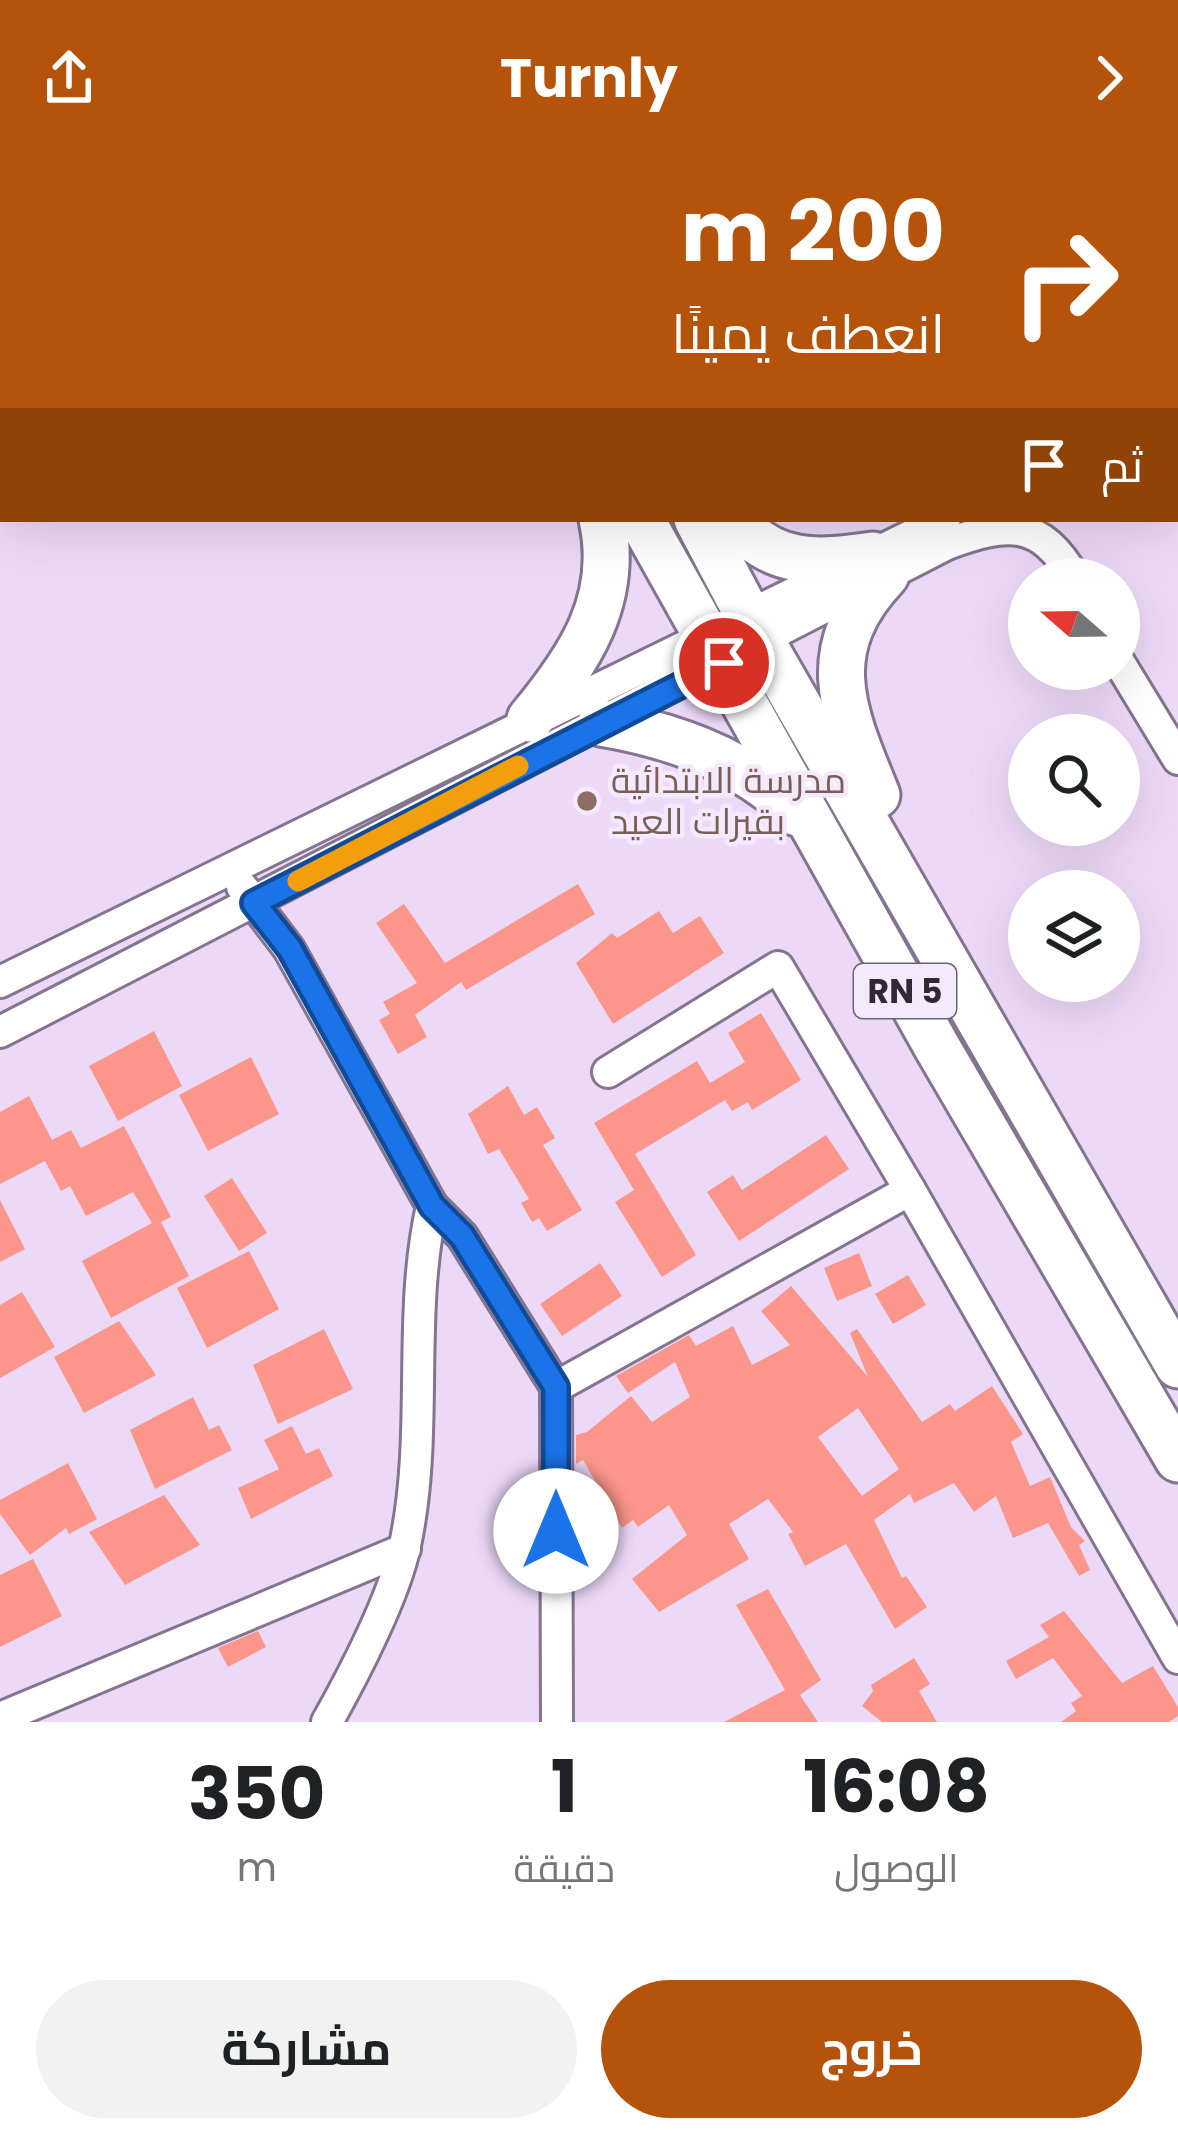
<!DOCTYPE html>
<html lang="ar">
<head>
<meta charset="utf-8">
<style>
	body { margin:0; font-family:Poppins,Cairo,sans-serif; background:#f2f2f2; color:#202124; direction:rtl; height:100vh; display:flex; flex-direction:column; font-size:45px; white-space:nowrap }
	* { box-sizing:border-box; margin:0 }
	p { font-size:39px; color:#757577 }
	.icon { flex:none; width:66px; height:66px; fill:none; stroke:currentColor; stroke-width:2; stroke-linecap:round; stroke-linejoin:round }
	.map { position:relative; height:1566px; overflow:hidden; direction:ltr }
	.sheet { display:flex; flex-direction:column; background:#fff; flex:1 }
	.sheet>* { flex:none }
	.banner { position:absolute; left:0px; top:0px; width:1179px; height:366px; box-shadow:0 12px 48px #0002; direction:rtl; background:#b45309; color:#fff; overflow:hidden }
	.needle { width:78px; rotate:290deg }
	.fabs { position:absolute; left:1008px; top:402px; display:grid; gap:24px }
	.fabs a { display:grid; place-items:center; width:132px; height:132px; border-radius:50%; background:#fff; box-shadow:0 12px 48px #0002; font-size:60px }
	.pin { position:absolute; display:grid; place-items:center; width:102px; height:102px; color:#fff; margin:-51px; border:6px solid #fff; border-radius:50%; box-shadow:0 3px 12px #0007 }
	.me { position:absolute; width:132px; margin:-66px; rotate:0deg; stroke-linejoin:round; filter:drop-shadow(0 0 9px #0008) }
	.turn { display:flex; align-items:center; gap:42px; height:252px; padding:0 36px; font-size:54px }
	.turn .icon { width:156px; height:156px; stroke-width:2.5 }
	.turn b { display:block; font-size:84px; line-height:102px }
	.then { display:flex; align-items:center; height:114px; padding:0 36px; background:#0003; gap:24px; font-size:45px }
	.eta { display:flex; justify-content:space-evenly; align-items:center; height:204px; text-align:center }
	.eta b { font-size:72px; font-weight:700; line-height:84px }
	.cta { display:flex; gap:24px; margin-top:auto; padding:24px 36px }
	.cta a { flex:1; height:138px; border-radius:72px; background:#b45309; color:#fff; font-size:48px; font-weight:700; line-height:138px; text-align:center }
	.cta a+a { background:#f2f2f2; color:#202124 }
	header { display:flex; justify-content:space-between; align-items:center; height:156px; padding:0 36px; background:#b45309; color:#fff; font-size:54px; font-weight:700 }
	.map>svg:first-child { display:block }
	.building { fill:#fc968a; fill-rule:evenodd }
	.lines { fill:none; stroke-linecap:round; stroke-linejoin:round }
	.minor-casing { stroke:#84748f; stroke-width:36 }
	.highway-casing { stroke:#84748f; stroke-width:51 }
	.minor { stroke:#fff; stroke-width:30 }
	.highway { stroke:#fff; stroke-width:45 }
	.route-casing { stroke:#114b97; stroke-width:30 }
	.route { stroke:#1a73e8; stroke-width:21 }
	.slow { stroke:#f59e0b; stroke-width:21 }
	.education-dot { fill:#8d6e63; stroke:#f5eafd; stroke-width:4.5 }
	.labels { text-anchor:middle; stroke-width:9; stroke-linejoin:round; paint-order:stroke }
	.shield { fill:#f5eafd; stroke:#6b6371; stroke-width:3 }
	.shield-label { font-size:33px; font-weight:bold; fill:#302935 }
	.education-label { font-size:36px; fill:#785e54; stroke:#f5eafd; text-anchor:start }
</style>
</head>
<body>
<header><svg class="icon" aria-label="forward" viewBox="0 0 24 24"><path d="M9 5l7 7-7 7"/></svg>Turnly<svg class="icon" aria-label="share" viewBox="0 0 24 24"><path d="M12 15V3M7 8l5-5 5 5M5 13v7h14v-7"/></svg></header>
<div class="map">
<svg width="1178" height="1566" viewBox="0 0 1178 1566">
	<rect width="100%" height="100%" fill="#ecd9f8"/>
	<g class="building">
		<polygon points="578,728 595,758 466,834 461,826 415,859 427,881 398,898 379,864 390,858 383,846 417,827 376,767 404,748 445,807"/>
		<polygon points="659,755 673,777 700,760 724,797 613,868 576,807 612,777 617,782"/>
		<polygon points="761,857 801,924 752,954 748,946 732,955 725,944 635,998 696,1099 662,1121 615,1046 634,1034 594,967 697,905 710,927 745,906 728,877"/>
		<polygon points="154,875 182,930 118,965 89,910"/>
		<polygon points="251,901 279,958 208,995 179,939"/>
		<polygon points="508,930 524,959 537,951 555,982 543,989 582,1054 547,1075 539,1062 532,1066 521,1047 529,1043 499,993 488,998 468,958"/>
		<polygon points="29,940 52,984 71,974 81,992 124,970 171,1061 161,1066 189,1120 111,1162 82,1105 152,1067 133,1036 86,1060 70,1030 61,1035 45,1005 0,1028 0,956"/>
		<polygon points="826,979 849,1013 739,1085 707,1036 733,1019 742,1034"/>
		<polygon points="232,1022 267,1077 239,1095 204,1040"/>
		<polygon points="0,1044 25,1093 0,1106"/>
		<polygon points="249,1095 279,1153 207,1192 177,1132"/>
		<polygon points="859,1097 872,1130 837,1145 824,1112"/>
		<polygon points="600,1107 622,1140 562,1180 540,1148"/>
		<polygon points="908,1119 926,1149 893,1168 875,1138"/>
		<path d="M791 1130 868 1221 850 1177 857 1173 922 1266 950 1248 955 1255 992 1230 1023 1278 1011 1286 1030 1330 1050 1321 1071 1371 1085 1385 1079 1389 1090 1414 1079 1420 1048 1367 1013 1382 996 1340 974 1356 954 1327 914 1347 910 1338 874 1364 902 1422 906 1420 927 1451 895 1473 846 1388 805 1410 788 1378 793 1376 768 1343 729 1368 749 1403 659 1456 632 1423 687 1379 669 1349 638 1371 633 1364 622 1372 583 1304 576 1308V1279L587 1276 631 1240 652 1266 690 1241 675 1206 628 1237 616 1220 689 1179 696 1190 733 1170 752 1209 790 1189 761 1155ZM858 1252 899 1313 862 1340 818 1281Z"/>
		<polygon points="22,1136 55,1191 0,1222 0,1149"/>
		<polygon points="119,1165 156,1219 84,1257 54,1201"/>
		<polygon points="324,1173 353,1233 278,1268 253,1209"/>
		<polygon points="193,1241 209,1274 219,1269 232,1294 155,1333 130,1274"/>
		<polygon points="292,1270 306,1298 319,1292 333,1320 251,1363 238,1332 279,1313 264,1284"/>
		<polygon points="68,1307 97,1363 69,1378 66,1372 30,1399 0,1358 0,1344"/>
		<polygon points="164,1339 200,1389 125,1429 89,1376"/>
		<polygon points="33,1403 62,1460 0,1491 0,1419"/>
		<polygon points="768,1433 821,1524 800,1539 818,1566 724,1566 785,1534 736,1449"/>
		<polygon points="1064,1455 1122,1527 1153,1510 1178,1551 1178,1560 1169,1566 1061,1566 1076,1555 1071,1547 1082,1540 1053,1502 1016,1523 1006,1505 1049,1481 1040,1469"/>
		<polygon points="258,1475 266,1491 228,1511 218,1492"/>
		<polygon points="914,1502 930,1528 919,1535 937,1566 882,1566 862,1550 873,1535 871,1529"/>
	</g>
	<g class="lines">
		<g class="minor-casing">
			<g id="minor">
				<polyline points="1176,246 1178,245"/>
				<polyline points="1119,506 1178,603"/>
				<polyline points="242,731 289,793 432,1050 462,1080 556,1231 557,1566"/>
				<polyline points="0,826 945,363"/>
				<path d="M0 876 947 388C1007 366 1040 362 1075 423"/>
				<polyline points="608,916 778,811 910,1034"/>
				<polyline points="556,1231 910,1034 1178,1502"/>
				<polyline points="0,1562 405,1393"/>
				<path d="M327 1566C353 1520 395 1439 405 1389 429 1277 407 1161 432 1050"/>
			</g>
		</g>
		<g class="highway-casing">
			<g id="highway">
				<polyline points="435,0 437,3"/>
				<polyline points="492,0 494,3"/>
				<polyline points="641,363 937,891 1178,1303"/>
				<polyline points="697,363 762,486 1178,1209"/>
				<path d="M734 363C772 411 818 407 873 399"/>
				<path d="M530 563C579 504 620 444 602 363"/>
				<path d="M601 567C674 579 744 604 797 657"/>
				<path d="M877 639C842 554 815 494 886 419"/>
			</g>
		</g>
		<use href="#minor" class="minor"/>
		<use href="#highway" class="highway"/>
	</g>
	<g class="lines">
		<g class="route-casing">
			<polyline id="route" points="556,1375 556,1231 462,1080 432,1050 290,793 254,747 724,507"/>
		</g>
		<use href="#route" class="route"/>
		<polyline class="slow" points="298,725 518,610"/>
	</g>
	<circle class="education-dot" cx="587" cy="645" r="12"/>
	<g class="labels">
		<rect class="shield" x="854" y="808" width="102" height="54" rx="9"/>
		<g class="shield-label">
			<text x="905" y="847">RN 5</text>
		</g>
		<g class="education-label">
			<text x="611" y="637">مدرسة الابتدائية<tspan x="611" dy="41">بقيرات العيد</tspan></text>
		</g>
	</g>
</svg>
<div class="fabs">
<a><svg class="needle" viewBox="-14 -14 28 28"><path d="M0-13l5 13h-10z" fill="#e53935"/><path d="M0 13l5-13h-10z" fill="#757577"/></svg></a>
<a><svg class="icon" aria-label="search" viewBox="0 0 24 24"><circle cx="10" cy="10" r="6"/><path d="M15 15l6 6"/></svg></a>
<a><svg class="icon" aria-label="layers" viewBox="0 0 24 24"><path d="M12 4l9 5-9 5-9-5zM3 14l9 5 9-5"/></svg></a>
</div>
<div class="pin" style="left:724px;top:507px;background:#d93025"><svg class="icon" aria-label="arrive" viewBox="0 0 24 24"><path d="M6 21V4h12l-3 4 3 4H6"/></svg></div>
<svg class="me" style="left:556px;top:1375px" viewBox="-20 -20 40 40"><circle r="19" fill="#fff"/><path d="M0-13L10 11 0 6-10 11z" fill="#1a73e8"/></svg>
<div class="banner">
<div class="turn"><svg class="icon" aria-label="right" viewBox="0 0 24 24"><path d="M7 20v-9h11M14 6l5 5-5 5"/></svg><div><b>200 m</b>انعطف يمينًا</div></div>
<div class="then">ثم<svg class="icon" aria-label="arrive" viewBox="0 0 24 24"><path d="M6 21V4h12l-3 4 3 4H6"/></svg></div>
</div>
</div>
<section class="sheet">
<div class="eta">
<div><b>16:08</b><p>الوصول</p></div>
<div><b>1</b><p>دقيقة</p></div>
<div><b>350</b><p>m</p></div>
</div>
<div class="cta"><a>خروج</a><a>مشاركة</a></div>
</section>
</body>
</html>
